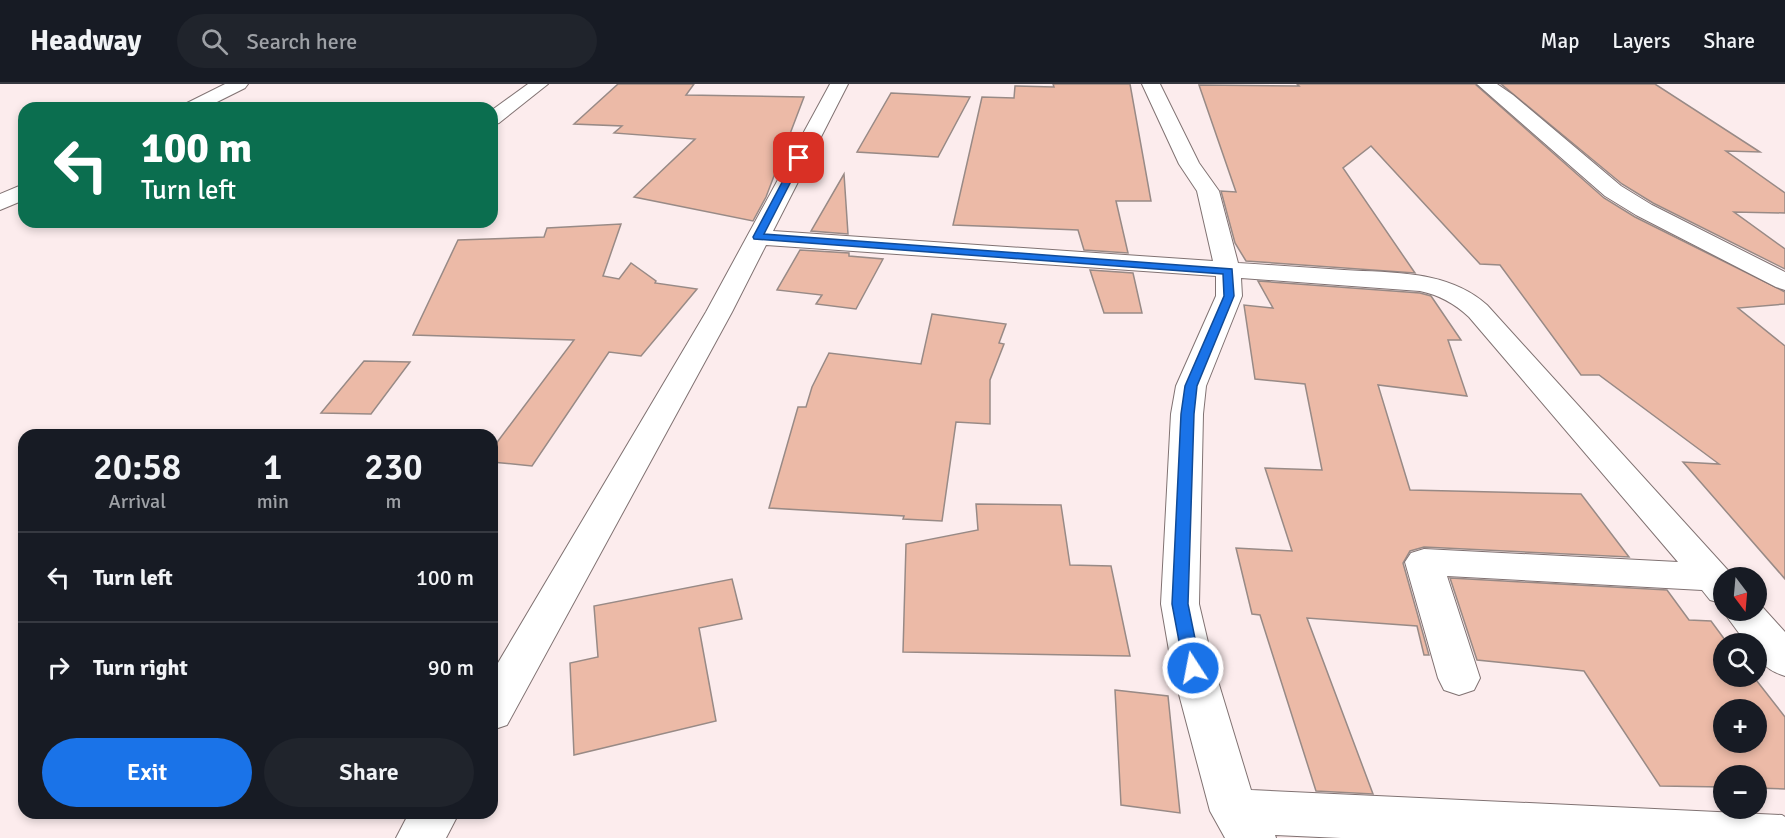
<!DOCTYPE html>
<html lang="en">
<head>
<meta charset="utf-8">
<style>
	body { margin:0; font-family:Signika,sans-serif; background:#20242c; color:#f1f3f6; height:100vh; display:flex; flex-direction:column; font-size:22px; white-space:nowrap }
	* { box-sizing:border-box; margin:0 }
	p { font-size:20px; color:#9ea1a6 }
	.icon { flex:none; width:33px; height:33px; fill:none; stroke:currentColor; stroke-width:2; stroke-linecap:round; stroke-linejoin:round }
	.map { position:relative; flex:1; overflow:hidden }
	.panel { position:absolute; left:18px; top:345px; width:480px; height:390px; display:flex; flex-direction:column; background:#171b24; border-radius:18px; box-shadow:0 3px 9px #0003 }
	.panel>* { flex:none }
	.banner { position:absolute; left:18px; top:18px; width:480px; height:126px; border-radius:18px; box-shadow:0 3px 9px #0003; background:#0b6e4f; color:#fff; overflow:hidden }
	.needle { width:39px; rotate:164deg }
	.tools { position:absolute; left:1713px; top:483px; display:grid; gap:12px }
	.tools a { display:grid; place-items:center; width:54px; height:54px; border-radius:50%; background:#171b24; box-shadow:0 3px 9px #0003; font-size:30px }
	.pin { position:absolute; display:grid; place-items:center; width:51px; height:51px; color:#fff; margin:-26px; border-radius:12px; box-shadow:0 3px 9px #0006 }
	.me { position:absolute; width:66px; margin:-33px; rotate:349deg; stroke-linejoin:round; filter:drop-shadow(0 0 4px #0008) }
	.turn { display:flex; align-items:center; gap:21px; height:126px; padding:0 24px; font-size:27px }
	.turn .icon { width:78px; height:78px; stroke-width:2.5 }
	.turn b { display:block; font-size:42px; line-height:51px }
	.eta { display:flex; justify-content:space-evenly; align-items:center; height:102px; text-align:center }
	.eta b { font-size:36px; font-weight:600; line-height:42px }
	.primary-button { display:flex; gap:12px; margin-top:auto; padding:12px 24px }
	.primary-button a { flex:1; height:69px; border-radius:36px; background:#1a73e8; color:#fff; font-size:24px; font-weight:600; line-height:69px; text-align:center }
	.primary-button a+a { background:#20242c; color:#f1f3f6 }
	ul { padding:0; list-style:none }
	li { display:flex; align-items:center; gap:18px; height:90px; padding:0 24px; border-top:2px solid #363941 }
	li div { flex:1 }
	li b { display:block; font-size:22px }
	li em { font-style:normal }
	header { display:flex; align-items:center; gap:36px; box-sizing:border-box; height:84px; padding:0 30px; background:#171b24; border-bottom:2px solid #363941 }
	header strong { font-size:28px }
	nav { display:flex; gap:33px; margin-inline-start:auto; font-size:21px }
	.search { width:420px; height:54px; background:#20242c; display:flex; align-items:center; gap:15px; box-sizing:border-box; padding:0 21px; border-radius:33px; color:#9ea1a6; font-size:22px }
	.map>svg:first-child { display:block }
	.building { fill:#ecbaa7; stroke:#988a86; stroke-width:1.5; fill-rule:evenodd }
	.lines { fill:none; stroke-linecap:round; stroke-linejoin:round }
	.minor-casing { stroke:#807272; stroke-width:2 }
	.minor { fill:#fff; fill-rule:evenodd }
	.route { fill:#1a73e8; stroke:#114b97; stroke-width:1.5 }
</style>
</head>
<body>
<header>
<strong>Headway</strong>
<div class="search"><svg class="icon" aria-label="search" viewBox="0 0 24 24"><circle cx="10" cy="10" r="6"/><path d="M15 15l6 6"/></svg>Search here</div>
<nav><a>Map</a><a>Layers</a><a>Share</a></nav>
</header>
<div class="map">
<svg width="1785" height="754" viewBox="0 0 1785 754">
	<rect width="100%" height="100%" fill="#fceced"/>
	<g class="building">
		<polygon points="618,0 694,0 686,11 804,13 766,113 753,137 634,113 695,55 614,49 622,42 574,40"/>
		<polygon points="1053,0 1130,0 1151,117 1116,117 1128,169 1084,166 1078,146 953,141 982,13 1014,14 1015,2 1054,3"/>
		<polygon points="1297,0 1475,0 1604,114 1635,133 1785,208 1785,220 1738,224 1785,262 1785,495 1683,378 1719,380 1599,291 1581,291 1500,181 1480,180 1371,62 1343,84 1415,189 1246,177 1235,159 1221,107 1236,108 1199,1 1299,2"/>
		<polygon points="1501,0 1655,0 1760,68 1726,67 1785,109 1785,129 1734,128 1785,165 1785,185 1653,119 1622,100"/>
		<polygon points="891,9 970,13 938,73 857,68"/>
		<polygon points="844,90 848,150 811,147"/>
		<polygon points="621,140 603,192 619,195 631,179 656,197 655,199 697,205 641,272 609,268 532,382 492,378 492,365 574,256 413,251 458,156 544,153 547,144"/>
		<polygon points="800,166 849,169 849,172 883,175 856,225 816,220 822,211 777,206"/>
		<polygon points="1090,186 1133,189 1142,229 1104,229"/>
		<polygon points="1258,197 1420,209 1431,212 1461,256 1448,256 1467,312 1378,301 1410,406 1581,410 1629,473 1424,463 1410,467 1403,479 1429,571 1424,571 1417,542 1307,534 1373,710 1316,707 1260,531 1252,530 1236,464 1292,467 1265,384 1322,386 1305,300 1255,295 1244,221 1273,224"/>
		<polygon points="932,230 1006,240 999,259 1004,260 990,296 990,340 956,338 942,437 903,435 904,432 769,424 798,323 806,323 812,303 829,269 921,280"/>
		<polygon points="364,277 410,278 371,330 321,329"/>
		<polygon points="976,420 1061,421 1070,481 1111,482 1130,572 903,568 906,460 978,446"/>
		<path d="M1450 494 1667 506 1689 536 1711 537 1728 560H1724V592H1753L1785 633V705L1756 704V692H1724V703L1660 702 1584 587 1477 576ZM1724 626H1756V658H1724Z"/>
		<polygon points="732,495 742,535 699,544 716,637 574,671 570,579 598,573 594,522"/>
		<polygon points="1115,606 1168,612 1180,729 1121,721"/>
	</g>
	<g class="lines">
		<g class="minor-casing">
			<g id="minor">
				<polygon points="225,0 248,0 245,4 205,24 182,24 185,20"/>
				<polygon points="528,0 548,0 499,39 492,41 492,26"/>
				<path d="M830 0H848L773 147 1213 177 1197 107 1179 80 1142 0H1160L1199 79 1219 107 1238 179C1273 181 1309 184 1344 186 1393 189 1448 186 1487 221L1735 494H1724V520L1710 516 1702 506 1447 492 1480 594 1474 606 1459 611 1444 606 1438 594 1405 478 1411 469 1424 465 1678 478 1469 233C1454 219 1439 211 1420 207L1241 194 1242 212 1206 302 1203 330 1199 520 1214 584 1251 706 1782 731 1785 733V754H1341L1275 751 1276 754H1225L1210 727 1172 584 1161 520 1171 330 1176 302 1216 212V192L766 161 732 228 507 641 492 646V589L706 228Z"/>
				<polygon points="1477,0 1497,0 1513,11 1621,102 1652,121 1785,188 1785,206 1776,203 1636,131 1605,112"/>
				<polygon points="24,100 24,116 0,126 0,110"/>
				<path d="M1756 516 1785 548V592C1769 587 1756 578 1756 560H1747L1722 526 1724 524V526H1756Z"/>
				<polygon points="409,729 459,729 446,754 396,754"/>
			</g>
		</g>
		<use href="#minor" class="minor"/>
	</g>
	<polygon class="route" points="799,71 803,74 764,150 1232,185 1234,212 1197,302 1194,330 1188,520 1201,584 1199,589 1193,591 1187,589 1184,584 1172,520 1181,330 1185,302 1224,212 1223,190 754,155 753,153 795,74"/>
</svg>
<div class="tools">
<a><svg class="needle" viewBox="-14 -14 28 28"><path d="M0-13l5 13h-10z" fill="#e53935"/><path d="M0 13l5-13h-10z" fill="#9ea1a6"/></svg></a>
<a><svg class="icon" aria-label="search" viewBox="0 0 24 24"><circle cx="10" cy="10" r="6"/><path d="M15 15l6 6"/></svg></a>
<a>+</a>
<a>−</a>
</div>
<div class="pin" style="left:799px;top:74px;background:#d93025"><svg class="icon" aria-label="arrive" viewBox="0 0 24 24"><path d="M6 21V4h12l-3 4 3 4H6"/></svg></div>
<svg class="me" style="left:1193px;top:584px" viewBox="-20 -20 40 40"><circle r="17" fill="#1a73e8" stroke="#fff" stroke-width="3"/><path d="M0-11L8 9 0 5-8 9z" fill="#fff"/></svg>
<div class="banner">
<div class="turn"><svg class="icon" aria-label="left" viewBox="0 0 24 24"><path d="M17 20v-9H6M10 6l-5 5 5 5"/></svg><div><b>100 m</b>Turn left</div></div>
</div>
<section class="panel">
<div class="eta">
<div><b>20:58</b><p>Arrival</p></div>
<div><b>1</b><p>min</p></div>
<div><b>230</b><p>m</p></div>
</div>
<ul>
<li><svg class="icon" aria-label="left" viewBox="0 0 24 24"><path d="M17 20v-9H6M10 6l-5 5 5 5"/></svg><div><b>Turn left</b></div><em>100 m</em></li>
<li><svg class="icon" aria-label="right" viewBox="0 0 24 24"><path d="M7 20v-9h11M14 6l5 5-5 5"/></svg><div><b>Turn right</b></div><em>90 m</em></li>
</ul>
<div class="primary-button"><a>Exit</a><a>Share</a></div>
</section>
</div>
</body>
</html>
